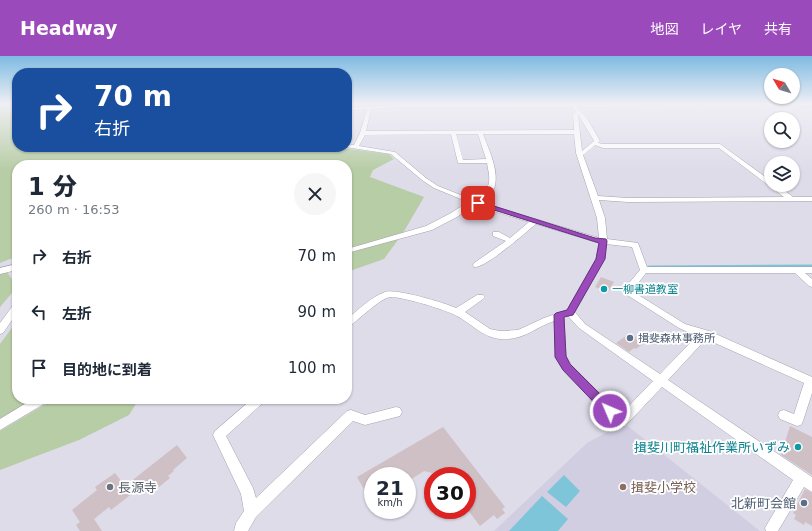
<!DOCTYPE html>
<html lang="ja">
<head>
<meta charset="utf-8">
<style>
	body { margin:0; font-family:"DejaVu Sans","Noto Sans JP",sans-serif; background:#f6f6f7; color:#1f2937; height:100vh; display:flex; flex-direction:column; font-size:15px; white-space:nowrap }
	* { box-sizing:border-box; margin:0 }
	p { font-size:13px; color:#747a83 }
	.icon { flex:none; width:22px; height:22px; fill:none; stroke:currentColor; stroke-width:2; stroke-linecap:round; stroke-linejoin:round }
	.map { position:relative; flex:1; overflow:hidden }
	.details { position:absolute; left:12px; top:104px; width:340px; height:244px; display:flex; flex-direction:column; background:#fff; border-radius:16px; box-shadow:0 1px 3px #0004 }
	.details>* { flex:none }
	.top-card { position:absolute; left:12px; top:12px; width:340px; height:84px; border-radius:16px; box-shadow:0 1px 3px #0004; background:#1a4fa0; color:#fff; overflow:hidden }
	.needle { width:26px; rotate:308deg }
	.tools { position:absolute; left:764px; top:12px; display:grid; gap:8px }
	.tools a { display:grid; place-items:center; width:36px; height:36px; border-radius:50%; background:#fff; box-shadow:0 1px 3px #0004; font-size:20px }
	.speed { position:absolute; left:364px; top:411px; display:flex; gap:8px; font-size:20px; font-weight:700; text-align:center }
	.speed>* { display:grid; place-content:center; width:52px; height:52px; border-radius:50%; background:#fff; box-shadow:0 1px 3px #0004; line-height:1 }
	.speed small { font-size:10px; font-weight:400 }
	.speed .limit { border:6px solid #d22; background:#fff; color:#111 }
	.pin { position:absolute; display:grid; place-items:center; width:34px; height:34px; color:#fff; margin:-17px; border-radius:8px; box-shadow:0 2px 6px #0006 }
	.me { position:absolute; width:44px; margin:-22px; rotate:315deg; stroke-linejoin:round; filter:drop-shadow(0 0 3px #0008) }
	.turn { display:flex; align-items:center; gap:14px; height:84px; padding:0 16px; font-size:18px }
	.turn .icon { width:52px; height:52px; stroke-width:2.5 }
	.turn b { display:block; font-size:28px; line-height:34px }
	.round { display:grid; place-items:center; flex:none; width:42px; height:42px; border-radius:21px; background:#f6f6f7 }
	.summary { display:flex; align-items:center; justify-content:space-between; height:68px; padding:0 16px }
	h1 { font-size:24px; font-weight:800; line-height:30px }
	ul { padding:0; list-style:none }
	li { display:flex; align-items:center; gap:12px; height:56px; padding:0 16px }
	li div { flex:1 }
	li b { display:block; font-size:15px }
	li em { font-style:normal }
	header { display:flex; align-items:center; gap:24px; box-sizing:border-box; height:56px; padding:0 20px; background:#9a4abb; color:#fff }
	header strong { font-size:19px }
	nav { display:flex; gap:22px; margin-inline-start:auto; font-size:14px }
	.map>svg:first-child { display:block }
	.built { fill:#d1cee2 }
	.green { fill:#b7cda5 }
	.water { fill:#7ec5d9 }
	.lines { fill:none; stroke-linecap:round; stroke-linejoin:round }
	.stream { stroke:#7ec5d9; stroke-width:3 }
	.building { fill:#cfc0c5 }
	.street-casing { stroke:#a3a1ad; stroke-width:1 }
	.street { fill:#fff; fill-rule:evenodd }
	.route { fill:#9a4abb; stroke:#64307a }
	.culture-dot { fill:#0f9aa8; stroke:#fff; stroke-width:1.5 }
	.service-dot { fill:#5c6f8a; stroke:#fff; stroke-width:1.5 }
	.worship-dot { fill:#6b7280; stroke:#fff; stroke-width:1.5 }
	.education-dot { fill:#8d6e63; stroke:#fff; stroke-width:1.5 }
	.labels { text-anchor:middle; stroke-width:3.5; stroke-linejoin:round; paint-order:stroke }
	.culture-label { font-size:11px; fill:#0d838f; stroke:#fff; text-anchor:start }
	.service-label { font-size:11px; fill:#4e5e75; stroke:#fff; text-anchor:start }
	.near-culture-label { font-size:13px; fill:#0d838f; stroke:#fff; text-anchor:end }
	.near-worship-label { font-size:13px; fill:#5b616d; stroke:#fff; text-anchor:start }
	.near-education-label { font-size:13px; fill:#785e54; stroke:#fff; text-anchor:start }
	.near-service-label { font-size:13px; fill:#4e5e75; stroke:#fff; text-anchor:end }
</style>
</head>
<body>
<header>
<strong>Headway</strong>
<nav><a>地図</a><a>レイヤ</a><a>共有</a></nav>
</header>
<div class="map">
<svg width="812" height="475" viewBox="0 0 812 475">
	<rect width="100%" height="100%" fill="#dedce9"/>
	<polygon class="built" points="624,367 760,475 494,475 587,387"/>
	<g class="green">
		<polygon points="0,48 17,48 17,91 333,91 389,98 394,103 373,114 370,121 424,141 403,177 384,203 347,216 347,109 17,109 17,203 10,203 0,207"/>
		<polygon points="7,216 17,231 0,251 0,218"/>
		<polygon points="17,265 17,343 35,343 0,362 0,288"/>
		<polygon points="54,343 139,343 129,359 79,384 0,414 0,375"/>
	</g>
	<g class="water">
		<polygon points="564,419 580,435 566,451 547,436"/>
		<polygon points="542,440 568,463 558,475 509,475"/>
	</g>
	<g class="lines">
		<polyline class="stream" points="649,211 812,210"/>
	</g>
	<g class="building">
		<polygon points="601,221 614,226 608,236 595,231"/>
		<polygon points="630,277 644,287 636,293 634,292 629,296 616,287"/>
		<polygon points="790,370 812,381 812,419 781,399"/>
		<polygon points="443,371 505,451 502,453 505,457 497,463 494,459 480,470 467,453 467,420 443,420 424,415 407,426 407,420 373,420 373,449 357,421"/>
		<polygon points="177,389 187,402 173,414 174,415 168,420 170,422 159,431 158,428 152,433 147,426 111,454 109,451 94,463 102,475 80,475 76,469 80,466 72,454 97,434 95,431 115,417 125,430"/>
		<polygon points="805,433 812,437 812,470 805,466 804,469 794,463 796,459 793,457"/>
	</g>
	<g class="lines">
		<g class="street-casing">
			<g id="street">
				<path d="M812 48V50L577 51 588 64 600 85 598 87 603 88H720L771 125V129H777L793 141H812V145L628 146 599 144 605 162 607 183 638 187 647 211H812V217H805L812 223V231L809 230 795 217H646L632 235 685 268 709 275 812 321V337L803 365 801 369 797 370 780 363 778 359 780 355 784 354 794 358 804 327 706 283 668 324 812 421V436L804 431 778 475H766L765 472 793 424 662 331 625 370 621 371 617 370 563 314 556 301 554 265C534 272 523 285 500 283 482 281 472 268 457 260 447 254 400 240 390 241 381 242 358 264 350 270L347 271V263C358 254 371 241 385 236 395 232 445 247 456 252L477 239H483L485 241 483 243 465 256 490 273 500 275 518 274 544 262 567 254 596 203 599 187 536 168C526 176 485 213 474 211L473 209 474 207 506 185 493 180V176H499L510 182 529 166 474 149 457 161 432 174 347 197V193L426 170 451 157 468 146 434 132 422 124 391 98 345 91H347V88L354 89 360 77 367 53 347 54V52L398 49ZM398 51H573L576 56 573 58 574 74 366 75 371 53ZM578 58 594 85 582 95 578 59ZM451 78 458 107H487C491 128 491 130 476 145L438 130 426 122 395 96 359 90 365 79ZM456 78H478L486 103 463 104ZM483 78H574L576 97 597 162 599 182 482 147C486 143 492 138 494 133 500 116 489 94 483 78ZM595 89 603 92H719L784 141 628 142 598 140 583 99ZM606 188 632 191 640 214 624 233 623 235 624 237 679 272 697 280 660 318 585 268 575 256 604 203ZM568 260 579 272 653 325 621 358 571 308 566 301 564 262Z"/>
				<polygon points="17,208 17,214 0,218 0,212"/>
				<polygon points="17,247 17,257 3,277 0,278 0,267 14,248"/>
				<polygon points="33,343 49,343 47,346 0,374 0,363"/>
				<polygon points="252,343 266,343 264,346 226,380 253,432 256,442 347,355 351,354 365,359 396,351 400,352 402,356 400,360 396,361 365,369 353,365 256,461 248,475 234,475 236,467 244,455 241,438 213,379 215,375"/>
			</g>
		</g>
		<use href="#street" class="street"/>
	</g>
	<linearGradient id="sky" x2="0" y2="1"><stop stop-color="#7dbbe2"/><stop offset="0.42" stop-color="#f0eff5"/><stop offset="1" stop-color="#f0eff5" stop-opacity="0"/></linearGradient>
	<rect width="812" height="114" fill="url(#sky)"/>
	<polygon class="route" points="478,145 595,182 606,183 607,185 605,203 573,259 564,261 566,300 570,308 614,352 616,355 614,359 610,360 606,359 563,314 555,301 554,259 556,257 567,254 596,203 599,187 475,148 475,146"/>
	<g class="culture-dot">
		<circle cx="604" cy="233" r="4"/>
		<circle cx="798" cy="391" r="4"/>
	</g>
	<g class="service-dot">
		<circle cx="630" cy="282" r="4"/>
		<circle cx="804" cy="447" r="4"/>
	</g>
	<circle class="worship-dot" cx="110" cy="431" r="4"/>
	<circle class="education-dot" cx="623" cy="431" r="4"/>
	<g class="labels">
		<g class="culture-label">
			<text x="612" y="237">一柳書道教室</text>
		</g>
		<g class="service-label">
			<text x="638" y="286">揖斐森林事務所</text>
		</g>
		<g class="near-culture-label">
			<text x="790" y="396">揖斐川町福祉作業所いずみ</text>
		</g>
		<g class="near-worship-label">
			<text x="118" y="436">長源寺</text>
		</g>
		<g class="near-education-label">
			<text x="631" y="436">揖斐小学校</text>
		</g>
		<g class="near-service-label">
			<text x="796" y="452">北新町会館</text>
		</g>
	</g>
</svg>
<div class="tools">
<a><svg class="needle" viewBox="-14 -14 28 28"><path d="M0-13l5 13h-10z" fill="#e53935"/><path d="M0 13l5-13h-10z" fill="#747a83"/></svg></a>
<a><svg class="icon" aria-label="search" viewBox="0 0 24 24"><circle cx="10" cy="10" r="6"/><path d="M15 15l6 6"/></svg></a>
<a><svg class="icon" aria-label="layers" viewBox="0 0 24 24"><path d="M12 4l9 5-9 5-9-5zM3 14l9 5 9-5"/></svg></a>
</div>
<div class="speed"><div>21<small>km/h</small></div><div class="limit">30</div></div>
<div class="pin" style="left:478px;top:147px;background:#d93025"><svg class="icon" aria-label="arrive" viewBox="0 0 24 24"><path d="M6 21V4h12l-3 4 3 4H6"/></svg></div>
<svg class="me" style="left:610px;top:355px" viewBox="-20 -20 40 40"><circle r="17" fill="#9a4abb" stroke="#fff" stroke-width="3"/><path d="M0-11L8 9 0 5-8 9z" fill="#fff"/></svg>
<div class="top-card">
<div class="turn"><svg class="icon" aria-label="right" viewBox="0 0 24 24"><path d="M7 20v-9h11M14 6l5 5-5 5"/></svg><div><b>70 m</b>右折</div></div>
</div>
<section class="details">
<div class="summary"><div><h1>1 分</h1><p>260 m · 16:53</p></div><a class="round"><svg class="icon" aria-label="close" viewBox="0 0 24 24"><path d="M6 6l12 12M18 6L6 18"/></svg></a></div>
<ul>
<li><svg class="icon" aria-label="right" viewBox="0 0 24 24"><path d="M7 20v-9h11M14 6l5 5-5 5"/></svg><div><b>右折</b></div><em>70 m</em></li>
<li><svg class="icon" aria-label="left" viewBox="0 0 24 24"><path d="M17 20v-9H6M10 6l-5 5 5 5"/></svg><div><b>左折</b></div><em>90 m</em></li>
<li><svg class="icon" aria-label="arrive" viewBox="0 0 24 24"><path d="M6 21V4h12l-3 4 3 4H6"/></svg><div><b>目的地に到着</b></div><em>100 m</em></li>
</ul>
</section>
</div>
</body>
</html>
